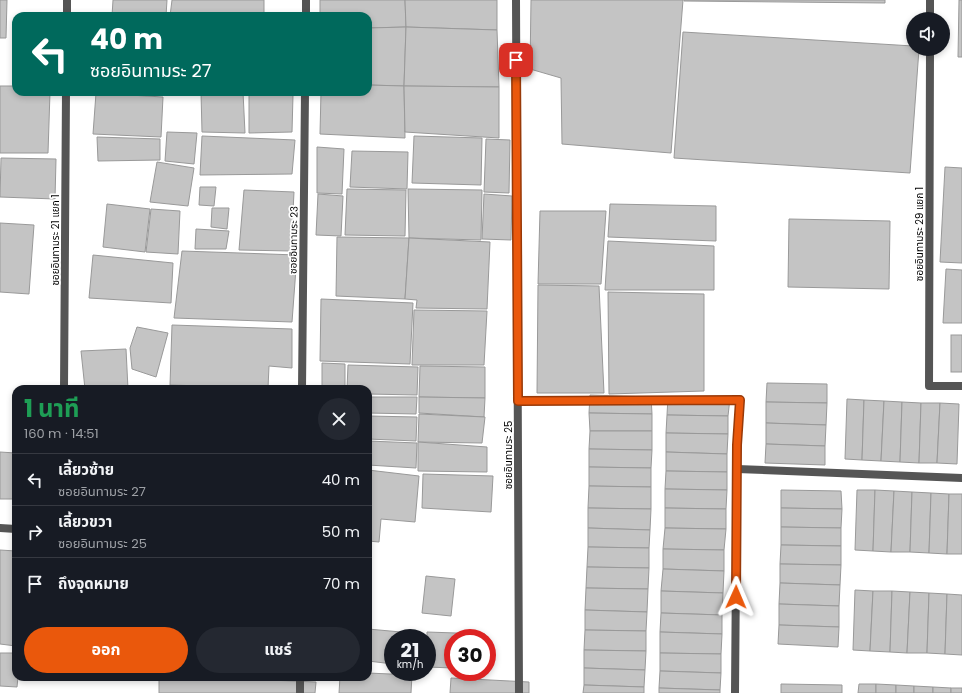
<!DOCTYPE html>
<html lang="th">
<head>
<meta charset="utf-8">
<style>
	body { margin:0; font-family:Poppins,"Noto Sans Thai",sans-serif; background:#242831; color:#f1f3f6; height:100vh; display:flex; flex-direction:column; font-size:15px; white-space:nowrap }
	* { box-sizing:border-box; margin:0 }
	p { font-size:13px; color:#9ea1a6 }
	.icon { flex:none; width:22px; height:22px; fill:none; stroke:currentColor; stroke-width:2; stroke-linecap:round; stroke-linejoin:round }
	.map { position:relative; flex:1; overflow:hidden }
	.sheet { position:absolute; left:12px; top:385px; width:360px; height:296px; display:flex; flex-direction:column; background:#171b24; border-radius:12px; box-shadow:0 2px 6px #0003 }
	.sheet>* { flex:none }
	.top-card { position:absolute; left:12px; top:12px; width:360px; height:84px; border-radius:12px; box-shadow:0 2px 6px #0003; background:#00695c; color:#fff; overflow:hidden }
	.tools { position:absolute; left:906px; top:12px; display:grid; gap:8px }
	.tools a { display:grid; place-items:center; width:44px; height:44px; border-radius:50%; background:#171b24; box-shadow:0 2px 6px #0003; font-size:20px }
	.speed { position:absolute; left:384px; top:629px; display:flex; gap:8px; font-size:20px; font-weight:700; text-align:center }
	.speed>* { display:grid; place-content:center; width:52px; height:52px; border-radius:50%; background:#171b24; box-shadow:0 2px 6px #0003; line-height:1 }
	.speed small { font-size:10px; font-weight:400 }
	.speed .limit { border:6px solid #d22; background:#fff; color:#111 }
	.pin { position:absolute; display:grid; place-items:center; width:34px; height:34px; color:#fff; margin:-17px; border-radius:8px; box-shadow:0 2px 6px #0006 }
	.me { position:absolute; width:44px; margin:-22px; rotate:1deg; stroke-linejoin:round; filter:drop-shadow(0 0 3px #0008) }
	.turn { display:flex; align-items:center; gap:14px; height:84px; padding:0 12px; font-size:18px }
	.turn .icon { width:52px; height:52px; stroke-width:2.5 }
	.turn b { display:block; font-size:28px; line-height:34px }
	.round { display:grid; place-items:center; flex:none; width:42px; height:42px; border-radius:21px; background:#242831 }
	.summary { display:flex; align-items:center; justify-content:space-between; height:68px; padding:0 12px }
	h1 { font-size:24px; font-weight:700; line-height:30px; color:#1e9e55 }
	.action { display:flex; gap:8px; margin-top:auto; padding:8px 12px }
	.action a { flex:1; height:46px; border-radius:24px; background:#ea580c; color:#fff; font-size:16px; font-weight:700; line-height:46px; text-align:center }
	.action a+a { background:#242831; color:#f1f3f6 }
	ul { padding:0; list-style:none }
	li { display:flex; align-items:center; gap:12px; height:52px; padding:0 12px; border-top:1px solid #363941 }
	li div { flex:1 }
	li b { display:block; font-size:15px }
	li em { font-style:normal }
	.map>svg:first-child { display:block }
	.building { fill:#c4c4c4; stroke:#999 }
	.lines { fill:none; stroke-linecap:round; stroke-linejoin:round }
	.minor { stroke:#555; stroke-width:8 }
	.route-casing { stroke:#983908; stroke-width:10 }
	.route { stroke:#ea580c; stroke-width:7 }
	.labels { text-anchor:middle; stroke-width:3.5; stroke-linejoin:round; paint-order:stroke }
	.street-label { font-size:10px; fill:#000; stroke:#fff }
</style>
</head>
<body>
<div class="map">
<svg width="962" height="693" viewBox="0 0 962 693">
	<rect width="100%" height="100%" fill="#fff"/>
	<g class="building">
		<polygon points="0,0 7,0 6,38 0,38"/>
		<polygon points="113,0 167,0 166,16 112,16"/>
		<polygon points="172,0 264,0 264,16 170,16"/>
		<polygon points="320,0 405,0 406,27 368,28 368,16 320,16"/>
		<polygon points="405,0 497,0 497,30 406,27"/>
		<polygon points="531,0 683,0 671,153 562,144 561,78 530,69"/>
		<polygon points="684,0 885,0 885,3 684,1"/>
		<polygon points="959,0 962,0 962,57 958,57"/>
		<polygon points="406,27 404,86 368,85 368,28"/>
		<polygon points="406,27 497,30 499,87 404,86"/>
		<polygon points="683,32 913,46 913,49 919,49 910,173 674,158"/>
		<polygon points="368,85 404,86 405,138 320,134 321,92 368,92"/>
		<polygon points="0,86 16,86 16,92 50,92 48,153 0,153"/>
		<polygon points="404,86 499,87 499,138 405,132"/>
		<polygon points="101,92 151,92 150,95"/>
		<polygon points="201,92 243,92 245,133 202,132"/>
		<polygon points="96,93 163,97 161,137 93,134"/>
		<polygon points="249,94 293,95 292,132 249,133"/>
		<polygon points="167,132 197,133 194,164 165,161"/>
		<polygon points="202,136 295,140 292,174 200,175"/>
		<polygon points="414,136 482,138 481,185 412,183"/>
		<polygon points="97,137 160,139 160,160 98,161"/>
		<polygon points="486,139 510,140 509,193 484,192"/>
		<polygon points="317,147 344,149 342,194 317,193"/>
		<polygon points="352,151 408,152 407,189 350,187"/>
		<polygon points="1,158 56,159 55,199 0,197"/>
		<polygon points="157,162 194,168 188,206 150,202"/>
		<polygon points="945,167 962,168 962,263 940,262"/>
		<polygon points="200,187 216,187 214,206 199,205"/>
		<polygon points="347,189 406,190 405,236 345,235"/>
		<polygon points="408,189 482,190 481,240 409,238"/>
		<polygon points="244,190 294,192 291,251 239,250"/>
		<polygon points="318,194 343,196 341,236 316,235"/>
		<polygon points="484,194 512,196 511,240 482,239"/>
		<polygon points="107,204 150,209 145,252 103,247"/>
		<polygon points="610,204 716,206 716,241 608,237"/>
		<polygon points="212,208 229,208 227,229 211,227"/>
		<polygon points="151,209 180,211 178,254 146,252"/>
		<polygon points="540,211 606,211 601,284 538,284"/>
		<polygon points="789,219 890,221 889,289 788,287"/>
		<polygon points="0,223 34,225 29,294 0,292"/>
		<polygon points="196,229 229,231 226,249 195,249"/>
		<polygon points="337,237 409,238 405,299 336,296"/>
		<polygon points="409,238 490,242 487,309 416,308 417,300 405,299"/>
		<polygon points="608,241 714,246 714,290 605,290"/>
		<polygon points="182,251 297,255 292,322 174,318"/>
		<polygon points="93,255 173,263 171,303 89,298"/>
		<polygon points="946,269 962,270 962,323 943,323"/>
		<polygon points="538,285 599,286 604,393 537,393"/>
		<polygon points="608,292 704,294 704,391 609,394"/>
		<polygon points="321,299 413,303 410,364 320,361"/>
		<polygon points="414,310 487,311 484,365 412,365"/>
		<polygon points="172,325 292,329 292,368 269,366 268,388 170,385"/>
		<polygon points="137,327 168,333 156,377 132,369 130,348"/>
		<rect x="951" y="335" width="11" height="37"/>
		<polygon points="126,349 128,389 85,389 81,351"/>
		<polygon points="322,363 345,364 345,389 322,389"/>
		<polygon points="348,365 418,367 417,395 368,394 368,389 347,389"/>
		<polygon points="420,366 485,367 485,398 419,397"/>
		<polygon points="767,383 827,384 827,403 766,402"/>
		<polygon points="590,395 651,397 652,414 589,413"/>
		<polygon points="368,397 417,397 416,414 368,413"/>
		<polygon points="419,397 485,398 484,417 419,413"/>
		<polygon points="668,397 730,398 728,416 667,415"/>
		<polygon points="847,399 864,400 862,460 845,459"/>
		<polygon points="864,400 884,401 881,461 862,460"/>
		<polygon points="884,401 902,402 900,462 881,461"/>
		<polygon points="766,402 827,403 826,425 766,423"/>
		<polygon points="902,402 921,403 919,463 900,462"/>
		<polygon points="921,403 940,403 937,463 919,463"/>
		<polygon points="940,403 959,404 957,464 937,463"/>
		<polygon points="589,413 652,414 652,431 590,431"/>
		<polygon points="419,414 485,417 482,443 418,442"/>
		<polygon points="667,415 728,416 728,434 666,433"/>
		<polygon points="368,416 417,417 416,441 368,439"/>
		<polygon points="766,423 826,425 825,446 766,444"/>
		<polygon points="590,431 652,431 652,450 589,449"/>
		<polygon points="666,433 728,434 727,454 666,452"/>
		<polygon points="368,441 417,443 416,468 368,465"/>
		<polygon points="418,442 487,447 487,472 418,471"/>
		<polygon points="766,444 825,446 825,465 765,463"/>
		<polygon points="589,449 652,450 651,468 589,467"/>
		<polygon points="0,452 16,453 16,499 0,499"/>
		<polygon points="666,452 727,454 727,472 666,471"/>
		<polygon points="589,467 651,468 651,487 589,486"/>
		<polygon points="368,470 419,476 415,522 381,519 379,542 368,541"/>
		<polygon points="666,471 727,472 727,490 665,489"/>
		<polygon points="423,474 493,476 491,512 422,508"/>
		<polygon points="589,486 651,487 651,509 588,508"/>
		<polygon points="665,489 727,490 726,509 665,508"/>
		<polygon points="781,490 841,491 842,509 781,508"/>
		<polygon points="857,490 875,490 873,551 855,550"/>
		<polygon points="875,490 894,491 891,552 873,551"/>
		<polygon points="894,491 912,492 910,552 891,552"/>
		<polygon points="912,492 931,493 929,553 910,552"/>
		<polygon points="931,493 949,494 947,554 929,553"/>
		<polygon points="949,494 962,494 962,554 947,554"/>
		<polygon points="588,508 651,509 650,530 588,528"/>
		<polygon points="665,508 726,509 726,529 665,528"/>
		<polygon points="781,508 842,509 841,528 781,527"/>
		<polygon points="781,527 841,528 841,546 781,545"/>
		<polygon points="588,528 650,530 649,548 588,547"/>
		<polygon points="665,528 726,529 724,550 663,549"/>
		<polygon points="781,545 841,546 841,565 780,564"/>
		<polygon points="588,547 649,548 649,568 587,567"/>
		<polygon points="663,549 724,550 724,571 663,569"/>
		<polygon points="0,550 16,551 16,646 0,644"/>
		<polygon points="780,564 841,565 840,585 780,583"/>
		<polygon points="587,567 649,568 648,589 586,588"/>
		<polygon points="663,569 724,571 723,593 661,591"/>
		<polygon points="426,576 455,579 451,616 422,613"/>
		<polygon points="780,583 840,585 839,606 779,604"/>
		<polygon points="586,588 648,589 647,612 585,610"/>
		<polygon points="855,590 873,591 870,651 853,650"/>
		<polygon points="661,591 723,593 722,615 661,613"/>
		<polygon points="873,591 892,591 890,652 870,651"/>
		<polygon points="892,591 910,592 907,653 890,652"/>
		<polygon points="910,592 929,593 927,653 907,653"/>
		<polygon points="929,593 947,594 945,654 927,653"/>
		<polygon points="947,594 962,595 962,655 945,654"/>
		<polygon points="779,604 839,606 839,627 779,625"/>
		<polygon points="585,610 647,612 646,631 585,630"/>
		<polygon points="661,613 722,615 722,634 660,632"/>
		<polygon points="779,625 839,627 838,647 778,644"/>
		<polygon points="368,629 401,632 401,638 393,638 393,664 368,661"/>
		<polygon points="585,630 646,631 646,651 584,650"/>
		<polygon points="427,632 485,634 485,638 453,638 453,668 427,667"/>
		<polygon points="660,632 722,634 721,654 660,653"/>
		<polygon points="584,650 646,651 645,670 584,668"/>
		<polygon points="0,653 16,653 16,677 18,677 17,687 0,686"/>
		<polygon points="660,653 721,654 721,673 660,671"/>
		<polygon points="584,668 645,670 644,687 584,685"/>
		<polygon points="660,671 721,673 720,690 659,688"/>
		<polygon points="368,673 412,675 411,693 339,693 340,677 368,677"/>
		<polygon points="159,677 198,677 316,682 315,693 159,693"/>
		<polygon points="451,678 529,682 529,693 450,693"/>
		<polygon points="781,684 842,685 842,693 781,693"/>
		<polygon points="859,684 876,684 876,693 858,693"/>
		<polygon points="876,684 896,685 896,693 876,693"/>
		<polygon points="584,685 644,687 644,693 583,693"/>
		<polygon points="896,685 914,686 914,693 896,693"/>
		<polygon points="914,686 933,687 933,693 914,693"/>
		<polygon points="933,687 951,688 951,693 933,693"/>
		<polygon points="659,688 720,690 720,693 659,693"/>
		<rect x="951" y="688" width="11" height="5"/>
	</g>
	<g class="lines">
		<g class="minor">
			<polyline points="516,0 519,693"/>
			<polyline points="67,16 67,0"/>
			<polyline points="306,16 306,0"/>
			<polyline points="930,19 930,0"/>
			<polyline points="930,49 929,386 962,386"/>
			<polyline points="64,389 66,92"/>
			<polyline points="302,389 305,92"/>
			<polyline points="518,401 740,400 737,445 735,693"/>
			<polyline points="737,469 962,478"/>
			<polyline points="0,528 16,529"/>
			<polyline points="300,693 300,677"/>
		</g>
	</g>
	<g class="lines">
		<g class="route-casing">
			<polyline id="route" points="516,60 518,401 740,400 737,445 736,597"/>
		</g>
		<use href="#route" class="route"/>
	</g>
	<g class="labels">
		<g class="street-label">
			<text transform="translate(919 234) rotate(-90)" y="4">ซอยอินทามระ 29 แยก 1</text>
			<text transform="translate(55 240) rotate(-90)" y="4">ซอยอินทามระ 21 แยก 1</text>
			<text transform="translate(293 240) rotate(-89)" y="4">ซอยอินทามระ 23</text>
			<text transform="translate(508 455) rotate(-90)" y="4">ซอยอินทามระ 25</text>
		</g>
	</g>
</svg>
<div class="tools">
<a><svg class="icon" aria-label="sound" viewBox="0 0 24 24"><path d="M4 9h4l5-4v14l-5-4H4zM17 9q2 3 0 6"/></svg></a>
</div>
<div class="speed"><div>21<small>km/h</small></div><div class="limit">30</div></div>
<div class="pin" style="left:516px;top:60px;background:#d93025"><svg class="icon" aria-label="arrive" viewBox="0 0 24 24"><path d="M6 21V4h12l-3 4 3 4H6"/></svg></div>
<svg class="me" style="left:736px;top:597px" viewBox="-20 -20 40 40"><path d="M0-17L14 15 0 8-14 15z" fill="#ea580c" stroke="#fff" stroke-width="4"/></svg>
<div class="top-card">
<div class="turn"><svg class="icon" aria-label="left" viewBox="0 0 24 24"><path d="M17 20v-9H6M10 6l-5 5 5 5"/></svg><div><b>40 m</b>ซอยอินทามระ 27</div></div>
</div>
<section class="sheet">
<div class="summary"><div><h1>1 นาที</h1><p>160 m · 14:51</p></div><a class="round"><svg class="icon" aria-label="close" viewBox="0 0 24 24"><path d="M6 6l12 12M18 6L6 18"/></svg></a></div>
<ul>
<li><svg class="icon" aria-label="left" viewBox="0 0 24 24"><path d="M17 20v-9H6M10 6l-5 5 5 5"/></svg><div><b>เลี้ยวซ้าย</b><p>ซอยอินทามระ 27</p></div><em>40 m</em></li>
<li><svg class="icon" aria-label="right" viewBox="0 0 24 24"><path d="M7 20v-9h11M14 6l5 5-5 5"/></svg><div><b>เลี้ยวขวา</b><p>ซอยอินทามระ 25</p></div><em>50 m</em></li>
<li><svg class="icon" aria-label="arrive" viewBox="0 0 24 24"><path d="M6 21V4h12l-3 4 3 4H6"/></svg><div><b>ถึงจุดหมาย</b></div><em>70 m</em></li>
</ul>
<div class="action"><a>ออก</a><a>แชร์</a></div>
</section>
</div>
</body>
</html>
